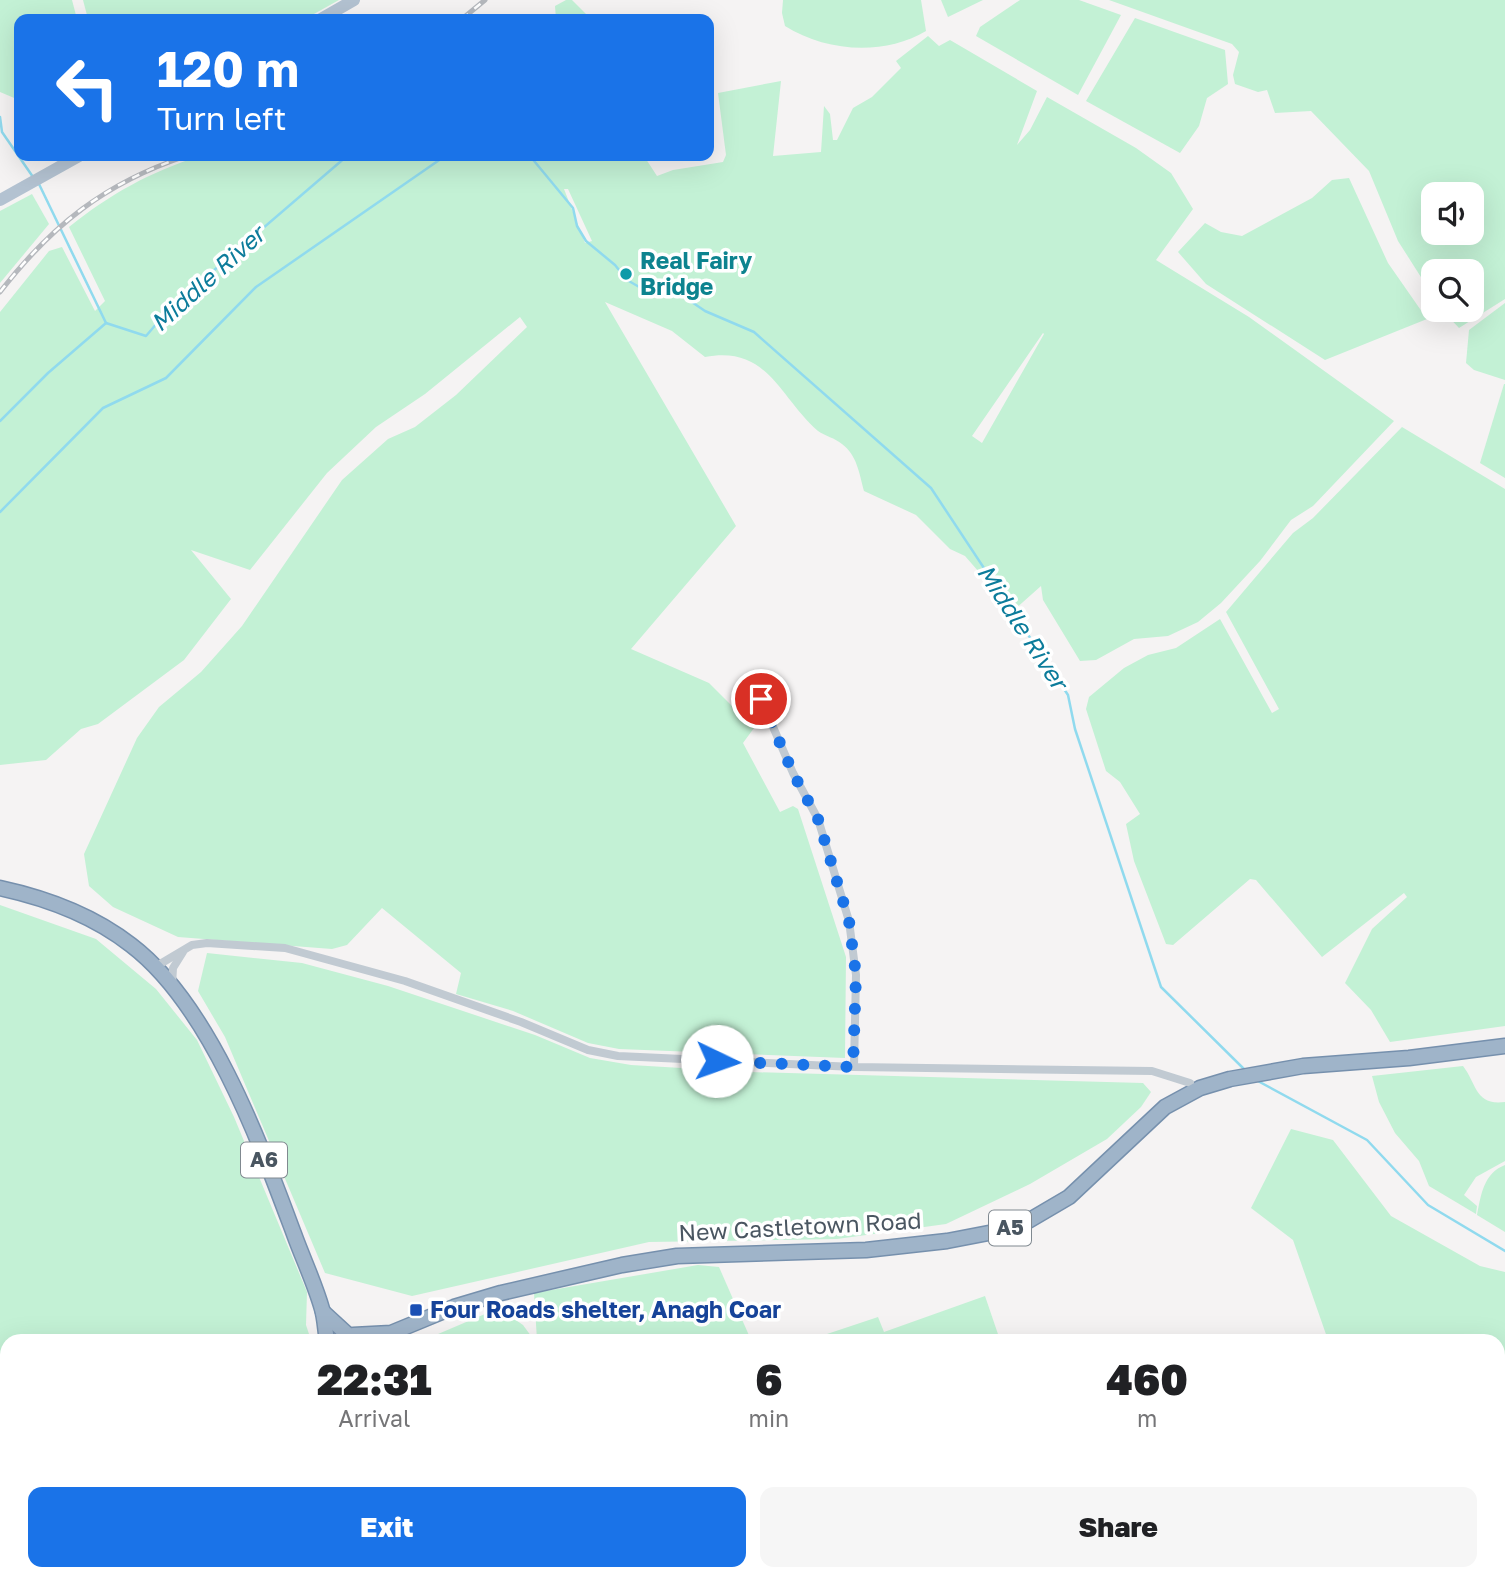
<!DOCTYPE html>
<html lang="en">
<head>
<meta charset="utf-8">
<style>
	body { margin:0; font-family:"Golos Text",sans-serif; background:#f6f6f6; color:#202124; height:100vh; display:flex; flex-direction:column; font-size:26px; white-space:nowrap }
	* { box-sizing:border-box; margin:0 }
	p { font-size:23px; color:#757577 }
	.icon { flex:none; width:38px; height:38px; fill:none; stroke:currentColor; stroke-width:2; stroke-linecap:round; stroke-linejoin:round }
	.map { position:relative; flex:1; overflow:hidden }
	.side { position:absolute; left:0px; top:1334px; width:1505px; height:247px; display:flex; flex-direction:column; background:#fff; border-radius:21px 21px 0 0; box-shadow:0 7px 28px #0002 }
	.side>* { flex:none }
	.banner { position:absolute; left:14px; top:14px; width:700px; height:147px; border-radius:14px; box-shadow:0 7px 28px #0002; background:#1a73e8; color:#fff; overflow:hidden }
	.controls { position:absolute; left:1421px; top:182px; display:grid; gap:14px }
	.controls a { display:grid; place-items:center; width:63px; height:63px; border-radius:14px; background:#fff; box-shadow:0 7px 28px #0002; font-size:35px }
	.pin { position:absolute; display:grid; place-items:center; width:60px; height:60px; color:#fff; margin:-30px; border:4px solid #fff; border-radius:50%; box-shadow:0 2px 7px #0007 }
	.me { position:absolute; width:77px; margin:-38px; rotate:93deg; stroke-linejoin:round; filter:drop-shadow(0 0 5px #0008) }
	.turn { display:flex; align-items:center; gap:24px; height:147px; padding:0 28px; font-size:32px }
	.turn .icon { width:91px; height:91px; stroke-width:2.5 }
	.turn b { display:block; font-size:49px; line-height:60px }
	.eta { display:flex; justify-content:space-evenly; align-items:center; height:119px; text-align:center }
	.eta b { font-size:42px; font-weight:800; line-height:49px }
	.cta { display:flex; gap:14px; margin-top:auto; padding:14px 28px }
	.cta a { flex:1; height:80px; border-radius:14px; background:#1a73e8; color:#fff; font-size:28px; font-weight:800; line-height:80px; text-align:center }
	.cta a+a { background:#f6f6f6; color:#202124 }
	.map>svg:first-child { display:block }
	.green { fill:#c3f1d5; fill-rule:evenodd }
	.lines { fill:none; stroke-linecap:round; stroke-linejoin:round }
	.stream { stroke:#90daee; stroke-width:2.5 }
	.trunk-casing { stroke:#7690ad; stroke-width:17 }
	.minor { stroke:#c1cad2; stroke-width:8 }
	.primary { stroke:#b3c2d1; stroke-width:12 }
	.trunk { stroke:#9fb4c9; stroke-width:14 }
	.rail-casing { stroke:#b5b8bd; stroke-width:5 }
	.rail { stroke:#fff; stroke-width:2.5; stroke-dasharray:8; stroke-linecap:butt }
	.route { stroke:#1a73e8; stroke-width:12; stroke-dasharray:0 21.6 }
	.culture-dot { fill:#0f9aa8; stroke:#fff; stroke-width:2.5 }
	.transit-dot { fill:#1a4fb4; stroke:#fff; stroke-width:2.5 }
	.labels { text-anchor:middle; stroke-width:7; stroke-linejoin:round; paint-order:stroke }
	.shield { fill:#fff; stroke:#808990; stroke-width:2 }
	.shield-label { font-size:21px; font-weight:bold; fill:#4a5661 }
	.culture-label { font-size:23px; font-weight:bold; fill:#0d838f; stroke:#fff; text-anchor:start }
	.street-label { font-size:23px; fill:#4a5661; stroke:#fff }
	.transit-label { font-size:23px; font-weight:bold; fill:#164399; stroke:#fff; text-anchor:start }
	.water-label { font-size:24px; font-style:italic; fill:#0c7c9b; stroke:#fff }
</style>
</head>
<body>
<div class="map">
<svg width="1505" height="1580" viewBox="0 0 1505 1580">
	<rect width="100%" height="100%" fill="#f5f3f3"/>
	<g class="green">
		<polygon points="0,0 72,0 77,19 19,19 19,100 0,92"/>
		<polygon points="83,0 339,0 305,19 88,19"/>
		<polygon points="566,0 572,0 591,19 556,19 555,6"/>
		<path d="M783 0H921L926 31C884 56 826 52 785 26L782 13Z"/>
		<polygon points="941,0 983,0 948,17"/>
		<polygon points="1020,0 1079,0 1121,15 1078,95 976,36 980,27"/>
		<path d="M1109 0H1505V299L1459 328 1442 310H1472V271H1433V296L1398 241 1369 171 1311 111 1275 113 1267 90 1258 92 1235 84 1233 75 1239 52 1232 44ZM1472 194V233H1433V194Z"/>
		<polygon points="1135,18 1225,50 1228,84 1207,98 1199,126 1180,153 1086,101"/>
		<path d="M928 36 939 46 950 40 1037 91 1017 145 1030 130 1047 97 1136 148 1171 173 1193 209 1156 260 1249 317 1394 421 1313 506 1291 520 1260 561 1221 603 1198 622 1168 636 1134 639 1096 660 1080 661 1043 600 1041 586 1013 611 965 556 950 549 916 515 864 491C859 473 857 455 842 444 835 438 825 436 818 431 779 397 768 345 705 357L672 331 605 302 736 526 631 649 709 683 754 728 743 743 780 812 793 806 798 809 846 957 845 1058 619 1049 588 1043 513 1011 456 994 461 973 382 908 347 945 332 949 178 937 113 907 89 886 84 854 137 738 159 707 201 672 242 626 342 480 388 439 415 427 456 395 527 327 520 317 425 394 376 427 327 473 250 570 191 550 231 599 184 660 98 724 81 729 46 760 0 765V312L49 251 62 247 95 311 105 301 69 227C110 194 150 172 200 156H644L657 176 673 170 723 162 726 155 718 93 781 81 773 156 821 152 824 106 830 114 833 140H837L853 108 872 97 901 68 896 61ZM564 189H568L592 241 585 243ZM1043 333 1044 334 982 443 972 436Z"/>
		<polygon points="1349,178 1388,263 1427,319 1325,360 1206,284 1178,252 1205,223 1221,232 1242,236 1312,198 1332,180"/>
		<polygon points="32,194 49,224 0,283 0,211"/>
		<polygon points="1505,303 1505,380 1474,370 1466,363 1469,330"/>
		<polygon points="1504,384 1505,384 1505,478 1480,463"/>
		<polygon points="1402,427 1505,489 1505,1026 1390,1042 1371,1010 1345,983 1372,929 1407,897 1404,893 1322,957 1256,880 1250,879 1173,945 1166,944 1134,861 1126,824 1140,814 1120,782 1106,771 1086,709 1089,697 1124,668 1148,655 1176,648 1220,619 1272,713 1279,709 1226,612 1293,533 1313,518"/>
		<polygon points="0,905 96,939 156,989 197,1040 234,1117 307,1292 306,1325 311,1340 7,1340 7,1445 0,1443"/>
		<polygon points="207,953 302,963 388,986 535,1035 590,1058 631,1065 749,1072 1143,1083 1151,1092 1141,1107 1107,1139 1030,1184 946,1224 837,1239 649,1242 412,1296 325,1273 225,1037 198,991"/>
		<path d="M1463 1066C1477 1084 1475 1106 1505 1102V1161L1476 1177 1464 1195 1477 1206 1476 1214 1429 1186 1419 1161 1395 1133 1379 1102 1372 1076Z"/>
		<polygon points="1291,1129 1333,1140 1391,1216 1480,1266 1505,1272 1505,1580 1176,1580 1186,1573 1498,1573 1498,1340 1328,1340 1293,1240 1251,1208"/>
		<path d="M1505 1165V1232L1477 1215C1481 1194 1484 1173 1505 1165Z"/>
		<polygon points="698,1265 719,1267 751,1340 537,1340 534,1293"/>
		<polygon points="985,1296 1000,1340 809,1340 878,1317 884,1332"/>
		<polygon points="499,1308 523,1325 534,1340 424,1340"/>
		<polygon points="530,1573 1077,1573 1065,1580 535,1580"/>
	</g>
	<g class="lines">
		<g class="stream">
			<polyline points="0,117 2,132 33,177"/>
			<polyline points="530,156 573,208 577,226 586,241 615,265 627,280 648,292 683,296 705,311 754,332 931,488 1068,695 1075,729 1161,987 1246,1071"/>
			<polyline points="38,182 106,323"/>
			<polyline points="106,323 146,336 170,308 347,156"/>
			<polyline points="0,421 48,373 106,323"/>
			<polyline points="0,512 103,408 166,378 256,287 445,156"/>
			<polyline points="1256,1080 1367,1140 1428,1205 1505,1251"/>
		</g>
		<g class="trunk-casing">
			<g id="trunk">
				<path d="M0 888C46 898 94 916 131 945 210 1005 260 1143 294 1234 303 1259 315 1284 322 1309 325 1319 325 1330 327 1340"/>
				<polyline points="323,1312 347,1334"/>
				<polyline points="353,1335 391,1333 454,1307 501,1293 622,1265 677,1256 866,1250 947,1241 999,1231 1023,1224 1069,1197 1165,1107 1200,1088 1230,1079 1303,1066 1409,1058 1505,1046"/>
				<polyline points="520,1573 525,1580"/>
				<polyline points="62,1580 70,1573"/>
			</g>
		</g>
		<g class="minor">
			<polyline points="761,699 793,773 818,819 849,921 856,975 854,1067"/>
			<polyline points="155,967 192,945 207,943 285,948 405,981 521,1022 588,1050 618,1056 854,1067 1152,1071 1190,1083"/>
			<polyline points="172,985 173,968 183,952"/>
			<polyline points="0,1475 7,1476"/>
			<polyline points="4,1516 7,1504"/>
			<polyline points="167,1573 168,1580"/>
			<polyline points="304,1573 309,1580"/>
			<polyline points="96,1580 105,1573"/>
			<polyline points="351,1580 352,1573"/>
			<polyline points="500,1580 505,1573"/>
		</g>
		<g class="primary">
			<polyline points="321,19 354,0"/>
			<polyline points="0,200 79,156"/>
		</g>
		<use href="#trunk" class="trunk"/>
		<g class="rail-casing">
			<g id="rail">
				<polyline points="462,19 485,0"/>
				<path d="M0 292C52 225 105 183 186 156"/>
			</g>
		</g>
		<use href="#rail" class="rail"/>
	</g>
	<g class="lines">
		<polyline class="route" points="717,1061 853,1067 856,975 849,921 818,819 793,773 761,699"/>
	</g>
	<circle class="culture-dot" cx="626" cy="274" r="7"/>
	<rect class="transit-dot" x="409" y="1303" width="14" height="14" rx="3.5"/>
	<g class="labels">
		<g class="shield">
			<rect x="241" y="1142.5" width="46" height="35" rx="5"/>
			<rect x="989" y="1210.5" width="42" height="35" rx="5"/>
		</g>
		<g class="shield-label">
			<text x="264" y="1167">A6</text>
			<text x="1010" y="1235">A5</text>
		</g>
		<g class="culture-label">
			<text x="640" y="269">Real Fairy<tspan x="640" dy="26">Bridge</tspan></text>
		</g>
		<g class="street-label">
			<text transform="translate(800 1227) rotate(-3)" y="8">New Castletown Road</text>
		</g>
		<g class="transit-label">
			<text x="430" y="1318">Four Roads shelter, Anagh Coar</text>
		</g>
		<g class="water-label">
			<text transform="translate(208 279) rotate(-42)" y="8">Middle River</text>
			<text transform="translate(1022 627) rotate(57)" y="8">Middle River</text>
		</g>
	</g>
</svg>
<div class="controls">
<a><svg class="icon" aria-label="sound" viewBox="0 0 24 24"><path d="M4 9h4l5-4v14l-5-4H4zM17 9q2 3 0 6"/></svg></a>
<a><svg class="icon" aria-label="search" viewBox="0 0 24 24"><circle cx="10" cy="10" r="6"/><path d="M15 15l6 6"/></svg></a>
</div>
<div class="pin" style="left:761px;top:699px;background:#d93025"><svg class="icon" aria-label="arrive" viewBox="0 0 24 24"><path d="M6 21V4h12l-3 4 3 4H6"/></svg></div>
<svg class="me" style="left:717px;top:1061px" viewBox="-20 -20 40 40"><circle r="19" fill="#fff"/><path d="M0-13L10 11 0 6-10 11z" fill="#1a73e8"/></svg>
<div class="banner">
<div class="turn"><svg class="icon" aria-label="left" viewBox="0 0 24 24"><path d="M17 20v-9H6M10 6l-5 5 5 5"/></svg><div><b>120 m</b>Turn left</div></div>
</div>
<section class="side">
<div class="eta">
<div><b>22:31</b><p>Arrival</p></div>
<div><b>6</b><p>min</p></div>
<div><b>460</b><p>m</p></div>
</div>
<div class="cta"><a>Exit</a><a>Share</a></div>
</section>
</div>
</body>
</html>
